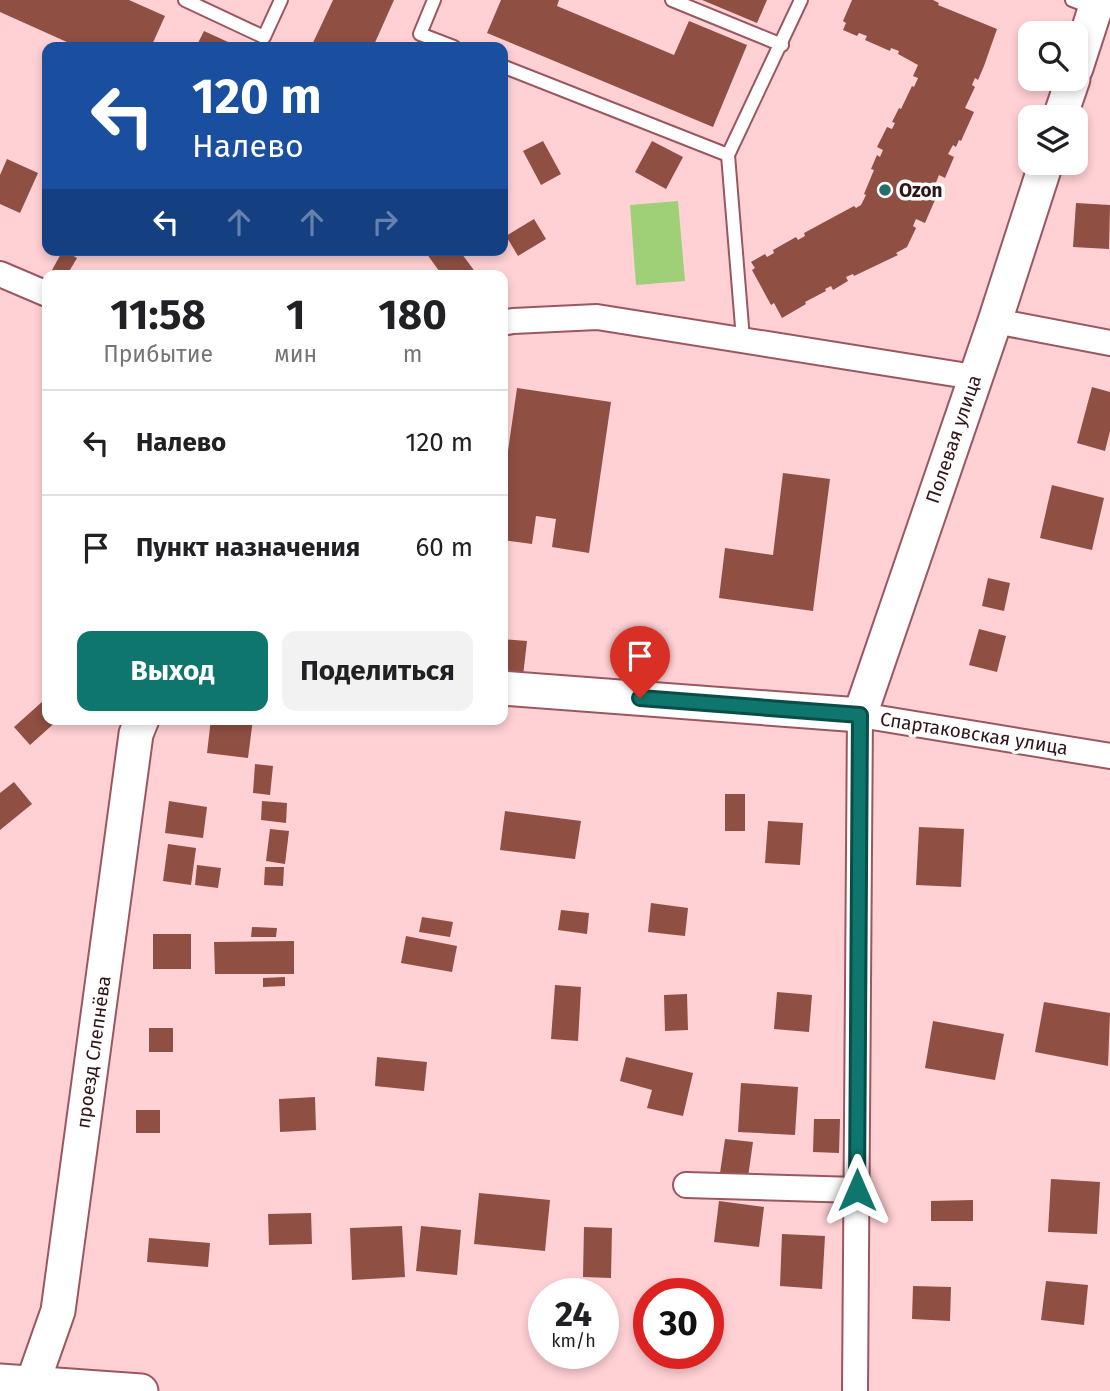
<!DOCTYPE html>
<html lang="ru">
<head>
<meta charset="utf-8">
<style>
	body { margin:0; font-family:"Fira Sans",sans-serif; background:#f2f2f2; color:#202124; height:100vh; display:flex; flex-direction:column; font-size:26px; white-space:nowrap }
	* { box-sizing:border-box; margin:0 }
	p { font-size:23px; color:#757577 }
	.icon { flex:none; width:38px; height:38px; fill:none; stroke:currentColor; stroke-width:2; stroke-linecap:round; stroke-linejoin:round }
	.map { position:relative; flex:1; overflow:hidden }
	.panel { position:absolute; left:42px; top:270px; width:466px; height:455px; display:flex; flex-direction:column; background:#fff; border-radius:14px; box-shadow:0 4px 10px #0003 }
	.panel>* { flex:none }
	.banner { position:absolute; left:42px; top:42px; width:466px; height:214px; border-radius:14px; box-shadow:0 4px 10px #0003; background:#1a4fa0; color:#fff; overflow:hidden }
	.tools { position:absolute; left:1018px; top:21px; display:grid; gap:14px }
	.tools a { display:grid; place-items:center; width:70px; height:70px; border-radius:14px; background:#fff; box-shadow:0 4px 10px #0003; font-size:35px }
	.speed { position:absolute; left:528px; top:1278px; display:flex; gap:14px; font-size:35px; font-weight:700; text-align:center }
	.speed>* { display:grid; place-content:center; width:91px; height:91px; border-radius:50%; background:#fff; box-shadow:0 4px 10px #0003; line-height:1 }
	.speed small { font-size:18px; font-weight:400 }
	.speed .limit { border:10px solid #d22; background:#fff; color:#111 }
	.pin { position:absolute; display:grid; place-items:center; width:60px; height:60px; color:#fff; margin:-72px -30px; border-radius:50% 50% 50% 0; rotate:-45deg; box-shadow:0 0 7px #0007 }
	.pin .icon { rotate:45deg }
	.me { position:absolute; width:77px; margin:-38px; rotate:0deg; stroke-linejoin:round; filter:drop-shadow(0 0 5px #0008) }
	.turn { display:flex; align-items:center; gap:24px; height:147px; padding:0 35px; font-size:32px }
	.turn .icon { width:91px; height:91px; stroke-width:2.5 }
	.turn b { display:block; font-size:49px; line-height:60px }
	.lanes { display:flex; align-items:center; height:66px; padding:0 35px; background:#0003; justify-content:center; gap:35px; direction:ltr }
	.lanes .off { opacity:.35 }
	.eta { display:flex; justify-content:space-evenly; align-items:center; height:119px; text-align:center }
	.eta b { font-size:42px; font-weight:700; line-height:49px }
	.button { display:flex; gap:14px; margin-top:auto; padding:14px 35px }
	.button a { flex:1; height:80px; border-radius:14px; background:#0f766e; color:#fff; font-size:28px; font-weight:700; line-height:80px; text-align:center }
	.button a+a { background:#f2f2f2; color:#202124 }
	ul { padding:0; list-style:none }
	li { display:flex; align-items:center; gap:21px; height:105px; padding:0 35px; border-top:2px solid #e0e0e0 }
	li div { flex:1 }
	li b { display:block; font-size:26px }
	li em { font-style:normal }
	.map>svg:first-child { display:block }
	.green { fill:#9fcf76 }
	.building { fill:#8f4f42 }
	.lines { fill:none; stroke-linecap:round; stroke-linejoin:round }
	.lane-casing { stroke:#9b5760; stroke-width:16 }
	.street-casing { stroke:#9b5760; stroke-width:28 }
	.secondary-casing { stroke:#9b5760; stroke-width:37 }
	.lane { stroke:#fff; stroke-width:12 }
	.street { stroke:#fff; stroke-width:24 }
	.secondary { stroke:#fff; stroke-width:33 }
	.route-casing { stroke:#0a4d48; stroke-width:18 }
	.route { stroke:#0f766e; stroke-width:12 }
	.poi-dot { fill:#246f6c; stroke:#fefefe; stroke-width:2.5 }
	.labels { text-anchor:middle; stroke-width:7; stroke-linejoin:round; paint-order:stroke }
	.poi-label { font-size:19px; font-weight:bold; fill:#2f1418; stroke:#fefefe; text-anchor:start }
	.street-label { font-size:19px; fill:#2f1418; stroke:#fefefe }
</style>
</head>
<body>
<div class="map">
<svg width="1110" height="1391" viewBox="0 0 1110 1391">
	<rect width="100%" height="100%" fill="#ffd0d4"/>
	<polygon class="green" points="678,201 685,281 636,285 630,205"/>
	<g class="building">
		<polygon points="0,0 129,0 165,16 151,47 78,47 0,12"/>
		<polygon points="333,0 394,0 373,47 311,47"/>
		<polygon points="501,0 559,0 557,6 674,55 689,21 747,45 713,127 487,33"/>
		<polygon points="702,0 767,0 757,23"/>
		<polygon points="852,0 933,0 939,3 938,5 997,29 984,66 978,80 975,78 972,85 975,87 965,108 974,112 961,141 959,140 956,147 953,145 948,154 954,157 945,178 939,175 935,185 939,186 936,192 938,193 925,223 916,219 913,226 916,228 907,247 896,253 898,255 854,276 853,274 846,277 848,281 833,290 831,286 825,289 826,291 805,302 806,304 782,318 774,303 771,305 752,270 755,268 751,262 765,254 767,257 774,253 773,250 796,237 798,240 805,236 804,233 854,206 856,208 861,205 866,195 864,194 874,170 871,169 877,155 880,157 883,150 877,147 887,127 892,129 895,123 892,122 899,108 901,109 912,86 914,87 918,78 913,76 918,65 898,54 899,51 891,48 890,51 865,40 867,36 859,33 857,36 843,30 846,23 843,21"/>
		<polygon points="204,31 239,47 196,47"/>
		<polygon points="543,141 561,174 541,185 523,151"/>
		<polygon points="652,141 683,157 666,189 635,172"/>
		<polygon points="7,159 38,173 20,213 0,204 0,175"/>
		<polygon points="1076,203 1110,205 1109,249 1073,247"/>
		<polygon points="534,219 546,239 518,256 506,236"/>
		<polygon points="63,250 77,258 67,275 60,275 52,270"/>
		<polygon points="424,250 459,250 476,273 473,275 442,275"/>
		<polygon points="1092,387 1110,392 1110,431 1105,451 1077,443"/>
		<polygon points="517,388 611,402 589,553 552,547 556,519 536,516 532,544 502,540 502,493"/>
		<polygon points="783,473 830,479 813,611 719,598 725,548 773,555"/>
		<polygon points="1052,485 1104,498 1092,550 1040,538"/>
		<polygon points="988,578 1010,583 1004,611 982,606"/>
		<polygon points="979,629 1006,636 997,672 969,665"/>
		<polygon points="502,639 527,641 523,676 502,674"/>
		<polygon points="43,701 47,706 47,719 59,719 30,745 14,727"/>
		<polygon points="211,719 253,719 248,758 207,753"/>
		<polygon points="255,764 273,766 270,795 253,793"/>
		<polygon points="14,782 32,804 0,830 0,793"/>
		<rect x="725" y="794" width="20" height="37"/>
		<polygon points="169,801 207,807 203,838 165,833"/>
		<polygon points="262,801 287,803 286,823 261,820"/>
		<polygon points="505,811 581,821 575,859 500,850"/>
		<polygon points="768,821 803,823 800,865 765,863"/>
		<polygon points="919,827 964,829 961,887 916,885"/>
		<polygon points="270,829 289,831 285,864 266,861"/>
		<polygon points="168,844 196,848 191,885 163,881"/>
		<polygon points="197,865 221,868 218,888 195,885"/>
		<polygon points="265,867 284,867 283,886 264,885"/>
		<polygon points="651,903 688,908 685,936 648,932"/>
		<polygon points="561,910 589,913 587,934 558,930"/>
		<polygon points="422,917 453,922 450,937 419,932"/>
		<polygon points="252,927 277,928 276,937 251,937"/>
		<rect x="153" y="934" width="38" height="35"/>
		<polygon points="406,936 457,946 452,972 401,963"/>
		<polygon points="294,941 294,974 215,974 214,942"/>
		<polygon points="285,977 285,986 263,987 263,978"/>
		<polygon points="555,985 581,987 578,1041 551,1039"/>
		<polygon points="777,992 812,995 809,1032 774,1029"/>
		<polygon points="687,994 688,1030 665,1031 664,995"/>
		<polygon points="1044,1002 1110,1013 1108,1066 1035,1052"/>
		<polygon points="933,1021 1004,1034 995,1080 925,1068"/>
		<rect x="149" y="1028" width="24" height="24"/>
		<polygon points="377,1057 427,1062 424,1091 375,1086"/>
		<polygon points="626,1057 693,1073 683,1116 647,1108 652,1090 620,1081"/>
		<polygon points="741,1083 798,1087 795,1135 738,1132"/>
		<polygon points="315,1097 316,1130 280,1132 279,1099"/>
		<rect x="136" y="1110" width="24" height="23"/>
		<polygon points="814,1119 840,1119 839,1153 813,1152"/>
		<polygon points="725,1139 753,1142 748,1177 720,1173"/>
		<polygon points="1051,1179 1100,1182 1097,1234 1048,1232"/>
		<polygon points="479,1193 550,1200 545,1251 474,1244"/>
		<polygon points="973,1200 973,1221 931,1221 931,1201"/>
		<polygon points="719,1201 764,1207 759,1247 714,1242"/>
		<polygon points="311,1213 312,1244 269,1245 268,1214"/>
		<polygon points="402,1226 405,1277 352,1280 350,1228"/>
		<polygon points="421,1226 461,1230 457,1275 416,1271"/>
		<polygon points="584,1227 612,1228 611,1278 583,1277"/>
		<polygon points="782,1234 825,1236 822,1289 780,1286"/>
		<polygon points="149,1238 210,1243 208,1267 147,1262"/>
		<polygon points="1046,1281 1088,1285 1084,1325 1041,1320"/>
		<polygon points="913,1286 951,1287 950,1321 912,1319"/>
	</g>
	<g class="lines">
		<g class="lane-casing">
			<g id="lane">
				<polyline points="185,0 264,37 281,0"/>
				<polyline points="434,0 420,34 454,47"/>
				<polyline points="672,0 782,45"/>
				<polyline points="1072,0 1095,9"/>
				<polyline points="502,66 728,155"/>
				<polyline points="743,339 728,155 801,0"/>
			</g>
		</g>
		<g class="street-casing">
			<g id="street">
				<polyline points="0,274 47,294"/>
				<polyline points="995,321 1110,343"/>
				<polyline points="502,323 513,321 597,317 974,377"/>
				<polyline points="686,1185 857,1190"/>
				<polyline points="855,1391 860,715 1110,756"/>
			</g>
		</g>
		<g class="secondary-casing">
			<g id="secondary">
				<polyline points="1076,68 1098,0"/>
				<polyline points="1060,117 1073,79"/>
				<polyline points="502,688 860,715 995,321 1046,163"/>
				<polyline points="0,1381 141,1391"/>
				<polyline points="33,1382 58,1311 136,734 142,719"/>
			</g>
		</g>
		<use href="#lane" class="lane"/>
		<use href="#street" class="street"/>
		<use href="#secondary" class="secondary"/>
	</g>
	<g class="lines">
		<g class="route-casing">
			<polyline id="route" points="640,698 860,715 857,1190"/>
		</g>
		<use href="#route" class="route"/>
	</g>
	<circle class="poi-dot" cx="885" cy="190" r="7"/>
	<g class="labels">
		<g class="poi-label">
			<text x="899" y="197">Ozon</text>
		</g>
		<g class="street-label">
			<text transform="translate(953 439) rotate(-71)" y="7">Полевая улица</text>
			<text transform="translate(974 733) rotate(9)" y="7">Спартаковская улица</text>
			<text transform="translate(93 1052) rotate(-82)" y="7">проезд Слепнёва</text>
		</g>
	</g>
</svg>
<div class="tools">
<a><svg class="icon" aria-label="search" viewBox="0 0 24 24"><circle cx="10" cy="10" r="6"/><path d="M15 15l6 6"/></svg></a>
<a><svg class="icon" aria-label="layers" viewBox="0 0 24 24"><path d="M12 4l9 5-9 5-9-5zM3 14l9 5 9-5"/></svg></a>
</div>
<div class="speed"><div>24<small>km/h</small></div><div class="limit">30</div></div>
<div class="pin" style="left:640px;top:698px;background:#d93025"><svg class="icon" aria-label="arrive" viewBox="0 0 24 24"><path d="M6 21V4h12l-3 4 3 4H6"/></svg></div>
<svg class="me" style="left:857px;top:1190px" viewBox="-20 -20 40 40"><path d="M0-17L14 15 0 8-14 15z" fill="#0f766e" stroke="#fff" stroke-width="4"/></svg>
<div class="banner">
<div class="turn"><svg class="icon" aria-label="left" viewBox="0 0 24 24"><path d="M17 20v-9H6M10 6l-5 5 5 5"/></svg><div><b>120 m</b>Налево</div></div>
<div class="lanes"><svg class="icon" aria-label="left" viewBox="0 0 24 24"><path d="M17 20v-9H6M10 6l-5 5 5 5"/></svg><svg class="icon off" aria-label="ahead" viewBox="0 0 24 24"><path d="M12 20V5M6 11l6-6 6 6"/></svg><svg class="icon off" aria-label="ahead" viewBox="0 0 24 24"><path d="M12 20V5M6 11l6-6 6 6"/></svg><svg class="icon off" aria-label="right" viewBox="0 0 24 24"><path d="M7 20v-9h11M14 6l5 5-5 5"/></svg></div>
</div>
<section class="panel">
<div class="eta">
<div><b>11:58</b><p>Прибытие</p></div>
<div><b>1</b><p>мин</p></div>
<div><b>180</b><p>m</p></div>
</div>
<ul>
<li><svg class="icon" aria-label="left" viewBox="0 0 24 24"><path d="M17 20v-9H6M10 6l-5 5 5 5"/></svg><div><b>Налево</b></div><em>120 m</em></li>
<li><svg class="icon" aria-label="arrive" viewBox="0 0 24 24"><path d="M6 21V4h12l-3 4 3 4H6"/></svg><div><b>Пункт назначения</b></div><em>60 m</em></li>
</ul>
<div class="button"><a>Выход</a><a>Поделиться</a></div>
</section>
</div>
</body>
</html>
